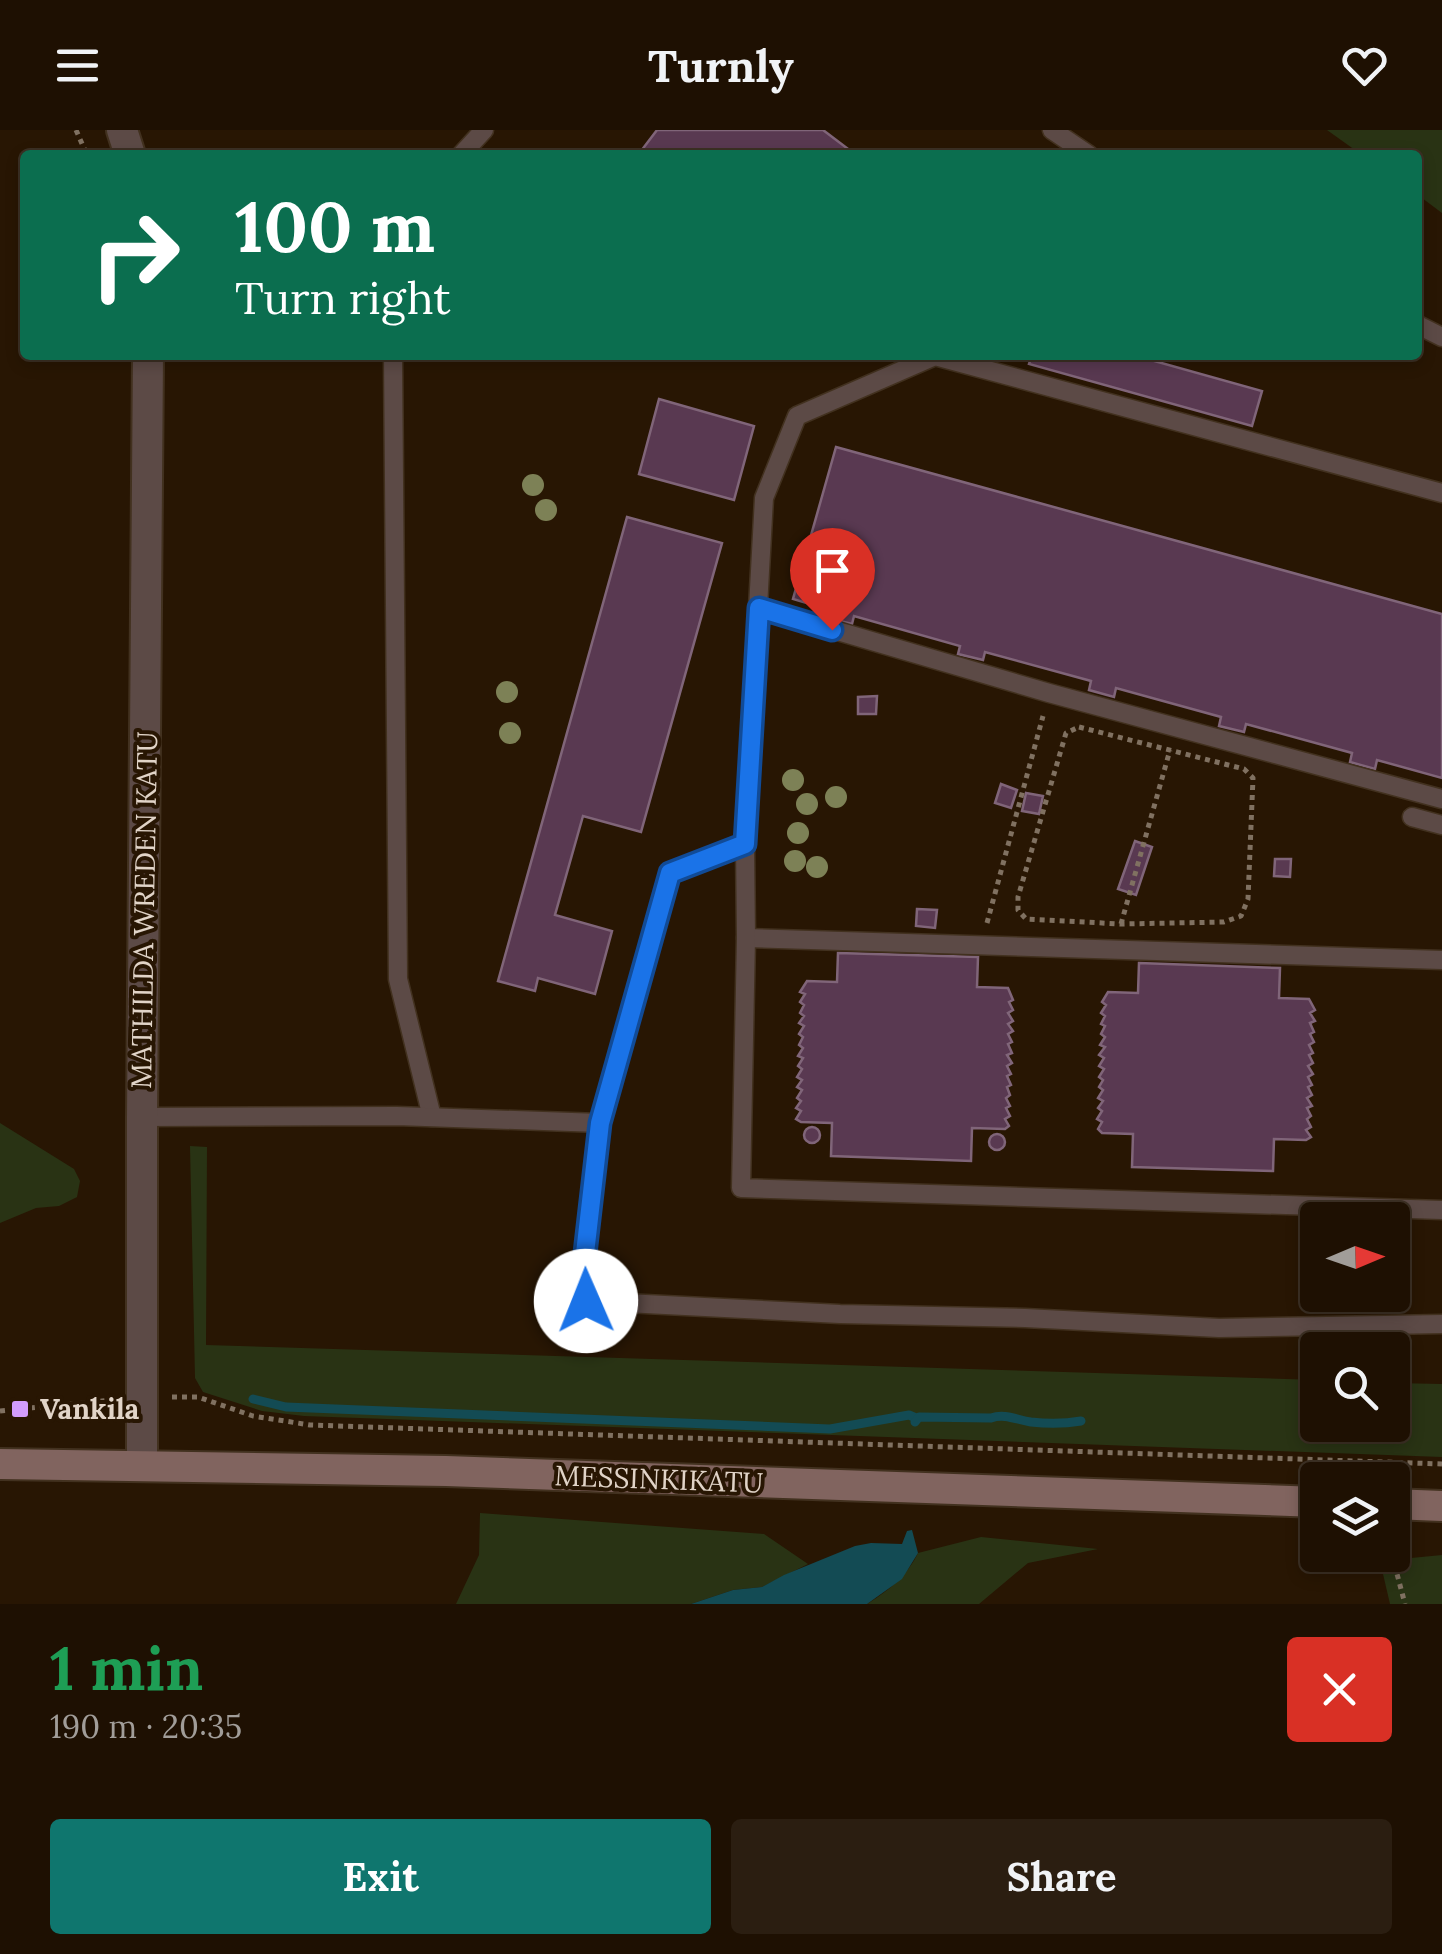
<!DOCTYPE html>
<html lang="en">
<head>
<meta charset="utf-8">
<style>
	body { margin:0; font-family:Lora,serif; background:#2b1e11; color:#f1f3f6; height:100vh; display:flex; flex-direction:column; font-size:38px; white-space:nowrap }
	* { box-sizing:border-box; margin:0 }
	p { font-size:32px; color:#a19d99 }
	.icon { flex:none; width:55px; height:55px; fill:none; stroke:currentColor; stroke-width:2; stroke-linecap:round; stroke-linejoin:round }
	.map { position:relative; height:1474px; overflow:hidden }
	.sheet { display:flex; flex-direction:column; background:#1e1002; flex:1 }
	.sheet>* { flex:none }
	.hud { position:absolute; left:20px; top:20px; width:1402px; height:210px; border-radius:10px; box-shadow:0 5px 15px #0003,0 0 0 2px #3c3024; background:#0b6e4f; color:#fff; overflow:hidden }
	.needle { width:65px; rotate:88deg }
	.tools { position:absolute; left:1300px; top:1072px; display:grid; gap:20px }
	.tools a { display:grid; place-items:center; width:110px; height:110px; border-radius:10px; background:#1e1002; box-shadow:0 5px 15px #0003,0 0 0 2px #3c3024; font-size:50px }
	.pin { position:absolute; display:grid; place-items:center; width:85px; height:85px; color:#fff; margin:-102px -42px; border-radius:50% 50% 50% 0; rotate:-45deg; box-shadow:0 0 10px #0007 }
	.pin .icon { rotate:45deg }
	.me { position:absolute; width:110px; margin:-55px; rotate:359deg; stroke-linejoin:round; filter:drop-shadow(0 0 8px #0008) }
	.turn { display:flex; align-items:center; gap:35px; height:210px; padding:0 50px; font-size:45px }
	.turn .icon { width:130px; height:130px; stroke-width:2.5 }
	.turn b { display:block; font-size:70px; line-height:85px }
	.round { display:grid; place-items:center; flex:none; width:105px; height:105px; border-radius:10px; background:#2b1e11 }
	.overview { display:flex; align-items:center; justify-content:space-between; height:170px; padding:0 50px }
	h1 { font-size:60px; font-weight:700; line-height:75px; color:#1e9e55 }
	.action { display:flex; gap:20px; margin-top:auto; padding:20px 50px }
	.action a { flex:1; height:115px; border-radius:10px; background:#0f766e; color:#fff; font-size:40px; font-weight:700; line-height:115px; text-align:center }
	.action a+a { background:#2b1e11; color:#f1f3f6 }
	header { display:flex; justify-content:space-between; align-items:center; height:130px; padding:0 50px; background:#1e1002; font-size:45px; font-weight:700 }
	.map>svg:first-child { display:block }
	.green { fill:#293314 }
	.water { fill:#134b54 }
	.lines { fill:none; stroke-linecap:round; stroke-linejoin:round }
	.stream { stroke:#134b54; stroke-width:9 }
	.building { fill:#593951; stroke:#806579; stroke-width:2.5 }
	.lane-casing { stroke:#42311f; stroke-width:21 }
	.street-casing { stroke:#42311f; stroke-width:34 }
	.secondary-casing { stroke:#42311f; stroke-width:34 }
	.path { stroke:#807161; stroke-width:5; stroke-dasharray:5 5; stroke-linecap:butt }
	.lane { stroke:#5c4a46; stroke-width:18 }
	.street { stroke:#5c4a46; stroke-width:30 }
	.secondary { stroke:#81645f; stroke-width:30 }
	.tree { fill:#7d8156 }
	.route-casing { stroke:#114b97; stroke-width:25 }
	.route { stroke:#1a73e8; stroke-width:18 }
	.poi-dot { fill:#d29cfd; stroke:#281603; stroke-width:4 }
	.labels { text-anchor:middle; stroke-width:8; stroke-linejoin:round; paint-order:stroke }
	.street-label { font-size:28px; fill:#e1d4c8; stroke:#281603 }
	.poi-label { font-size:28px; font-weight:bold; fill:#e1d4c8; stroke:#281603; text-anchor:start }
</style>
</head>
<body>
<header><svg class="icon" aria-label="menu" viewBox="0 0 24 24"><path d="M4 6h16M4 12h16M4 18h16"/></svg>Turnly<svg class="icon" aria-label="heart" viewBox="0 0 24 24"><path d="M12 20l-8-8c-3-5 5-10 8-4 3-6 11-1 8 4z"/></svg></header>
<div class="map">
<svg width="1442" height="1474" viewBox="0 0 1442 1474">
	<rect width="100%" height="100%" fill="#281603"/>
	<g class="green">
		<polygon points="1327,0 1442,0 1442,83 1418,65 1418,25 1362,25"/>
		<polygon points="0,993 74,1039 80,1051 77,1067 59,1076 36,1078 0,1093"/>
		<polygon points="190,1016 207,1017 206,1215 1317,1250 1318,1295 1392,1295 1393,1253 1442,1254 1442,1327 304,1286 262,1281 203,1262 195,1248"/>
		<polygon points="480,1383 764,1404 808,1434 762,1457 733,1460 691,1474 456,1474 479,1425"/>
		<path d="M981 1407 1098 1419 1028 1433 979 1474H867C887 1462 908 1445 918 1423Z"/>
		<polygon points="1442,1425 1442,1474 1390,1474 1380,1431"/>
	</g>
	<polygon class="water" points="912,1400 918,1423 902,1449 867,1474 691,1474 733,1460 762,1457 784,1445 855,1416 871,1413 902,1414 907,1401"/>
	<g class="lines">
		<g class="stream">
			<polyline points="253,1269 286,1277 830,1299 909,1285 916,1288"/>
			<path d="M915 1292 919 1287 991 1288C1005 1283 1017 1290 1031 1292 1048 1294 1064 1294 1081 1291"/>
		</g>
	</g>
	<g class="building">
		<polygon points="657,0 823,0 856,25 638,25"/>
		<polygon points="1032,225 1133,225 1262,261 1252,296 1029,234"/>
		<polygon points="659,269 754,296 734,370 639,344"/>
		<polygon points="836,317 1442,484 1442,648 1377,630 1375,639 1350,632 1352,623 1246,594 1244,602 1219,596 1221,587 1116,558 1114,567 1089,560 1091,551 985,522 983,530 958,524 960,516 854,486 852,494 828,488 830,480 793,469"/>
		<polygon points="627,387 722,413 641,702 583,686 555,785 612,801 595,864 538,848 535,861 498,851"/>
		<polygon points="877,566 876,584 858,584 858,567"/>
		<polygon points="1001,654 1017,660 1011,678 995,673"/>
		<polygon points="1026,663 1043,666 1039,684 1022,681"/>
		<polygon points="1135,711 1152,717 1136,765 1118,759"/>
		<polygon points="1275,729 1291,729 1290,747 1274,746"/>
		<polygon points="917,779 937,780 935,798 916,796"/>
		<polygon points="838,823 978,827 977,857 1008,858 1013,870 1009,872 1013,880 1008,883 1013,891 1008,894 1013,901 1008,904 1012,912 1008,914 1012,923 1007,925 1012,933 1007,936 1011,944 1007,946 1011,955 1007,957 1010,965 1006,968 1010,976 1006,978 1010,986 1005,989 1009,996 1005,999 972,998 971,1031 831,1026 832,993 801,992 796,989 801,981 796,978 801,971 797,968 802,960 797,957 802,950 797,947 802,939 798,936 803,928 798,926 803,918 799,915 803,907 799,904 804,896 799,893 804,886 800,883 804,875 800,872 805,864 800,862 807,851 837,852"/>
		<polygon points="1139,833 1280,838 1279,868 1309,869 1315,880 1310,883 1315,891 1310,893 1314,902 1310,904 1314,912 1309,915 1313,923 1309,925 1313,933 1308,936 1313,944 1308,947 1312,955 1308,957 1312,965 1307,968 1312,976 1307,978 1311,986 1307,989 1311,997 1306,1000 1311,1007 1306,1010 1274,1009 1273,1041 1132,1037 1133,1004 1102,1003 1098,999 1102,992 1097,989 1102,981 1098,978 1103,971 1098,968 1103,960 1099,957 1103,950 1099,947 1104,939 1099,936 1104,928 1099,925 1105,917 1100,915 1105,907 1101,904 1105,896 1101,894 1105,886 1101,883 1106,875 1102,872 1108,862 1138,863"/>
		<circle cx="812" cy="1005" r="8"/>
		<circle cx="997" cy="1012" r="8"/>
	</g>
	<g class="lines">
		<g class="lane-casing">
			<g id="lane">
				<polyline points="1052,0 1089,25"/>
				<polyline points="461,25 484,0"/>
				<polyline points="1418,195 1442,207"/>
				<polyline points="393,225 398,849 432,987"/>
				<polyline points="759,478 1049,563 1442,669"/>
				<polyline points="1412,687 1442,695"/>
				<polyline points="745,714 764,368 797,286 935,226 1442,363"/>
				<polyline points="746,808 1442,830"/>
				<polyline points="142,987 397,986 600,993 670,743 745,714 746,808 741,1058 1442,1080"/>
				<polyline points="600,993 584,1131 586,1171 840,1184 1025,1188 1219,1198 1442,1194"/>
			</g>
		</g>
		<g class="street-casing">
			<g id="street">
				<polyline points="122,0 130,25"/>
				<polyline points="142,1336 142,987 148,225"/>
			</g>
		</g>
		<g class="secondary-casing">
			<g id="secondary">
				<polyline points="0,1334 446,1341 1318,1372"/>
				<polyline points="1392,1374 1442,1376"/>
			</g>
		</g>
		<g class="path">
			<polyline points="76,0 87,25"/>
			<polygon points="1079,597 1244,639 1253,648 1248,769 1241,786 1224,792 1121,794 1026,789 1018,780 1018,767 1066,603"/>
			<polyline points="987,793 1043,586"/>
			<polyline points="1121,794 1170,620"/>
			<polyline points="172,1267 198,1267 253,1286 310,1295 1442,1334"/>
			<polyline points="0,1281 112,1270"/>
			<polyline points="1392,1425 1405,1474"/>
		</g>
		<use href="#lane" class="lane"/>
		<use href="#street" class="street"/>
		<use href="#secondary" class="secondary"/>
	</g>
	<g class="tree">
		<circle cx="533" cy="355" r="11"/>
		<circle cx="546" cy="380" r="11"/>
		<circle cx="507" cy="562" r="11"/>
		<circle cx="510" cy="603" r="11"/>
		<circle cx="793" cy="650" r="11"/>
		<circle cx="836" cy="667" r="11"/>
		<circle cx="807" cy="674" r="11"/>
		<circle cx="798" cy="703" r="11"/>
		<circle cx="795" cy="731" r="11"/>
		<circle cx="817" cy="737" r="11"/>
	</g>
	<g class="lines">
		<g class="route-casing">
			<polyline id="route" points="586,1171 584,1132 600,993 670,743 745,714 759,478 832,500"/>
		</g>
		<use href="#route" class="route"/>
	</g>
	<rect class="poi-dot" x="10" y="1269" width="20" height="20" rx="5"/>
	<g class="labels">
		<g class="street-label">
			<text transform="translate(144 780) rotate(-89)" y="10">MATHILDA WREDEN KATU</text>
			<text transform="translate(659 1349) rotate(2)" y="10">MESSINKIKATU</text>
		</g>
		<g class="poi-label">
			<text x="40" y="1289">Vankila</text>
		</g>
	</g>
</svg>
<div class="tools">
<a><svg class="needle" viewBox="-14 -14 28 28"><path d="M0-13l5 13h-10z" fill="#e53935"/><path d="M0 13l5-13h-10z" fill="#a19d99"/></svg></a>
<a><svg class="icon" aria-label="search" viewBox="0 0 24 24"><circle cx="10" cy="10" r="6"/><path d="M15 15l6 6"/></svg></a>
<a><svg class="icon" aria-label="layers" viewBox="0 0 24 24"><path d="M12 4l9 5-9 5-9-5zM3 14l9 5 9-5"/></svg></a>
</div>
<div class="pin" style="left:832px;top:500px;background:#d93025"><svg class="icon" aria-label="arrive" viewBox="0 0 24 24"><path d="M6 21V4h12l-3 4 3 4H6"/></svg></div>
<svg class="me" style="left:586px;top:1171px" viewBox="-20 -20 40 40"><circle r="19" fill="#fff"/><path d="M0-13L10 11 0 6-10 11z" fill="#1a73e8"/></svg>
<div class="hud">
<div class="turn"><svg class="icon" aria-label="right" viewBox="0 0 24 24"><path d="M7 20v-9h11M14 6l5 5-5 5"/></svg><div><b>100 m</b>Turn right</div></div>
</div>
</div>
<section class="sheet">
<div class="overview"><div><h1>1 min</h1><p>190 m · 20:35</p></div><a class="round" style="background:#d93025;color:#fff"><svg class="icon" aria-label="close" viewBox="0 0 24 24"><path d="M6 6l12 12M18 6L6 18"/></svg></a></div>
<div class="action"><a>Exit</a><a>Share</a></div>
</section>
</body>
</html>
